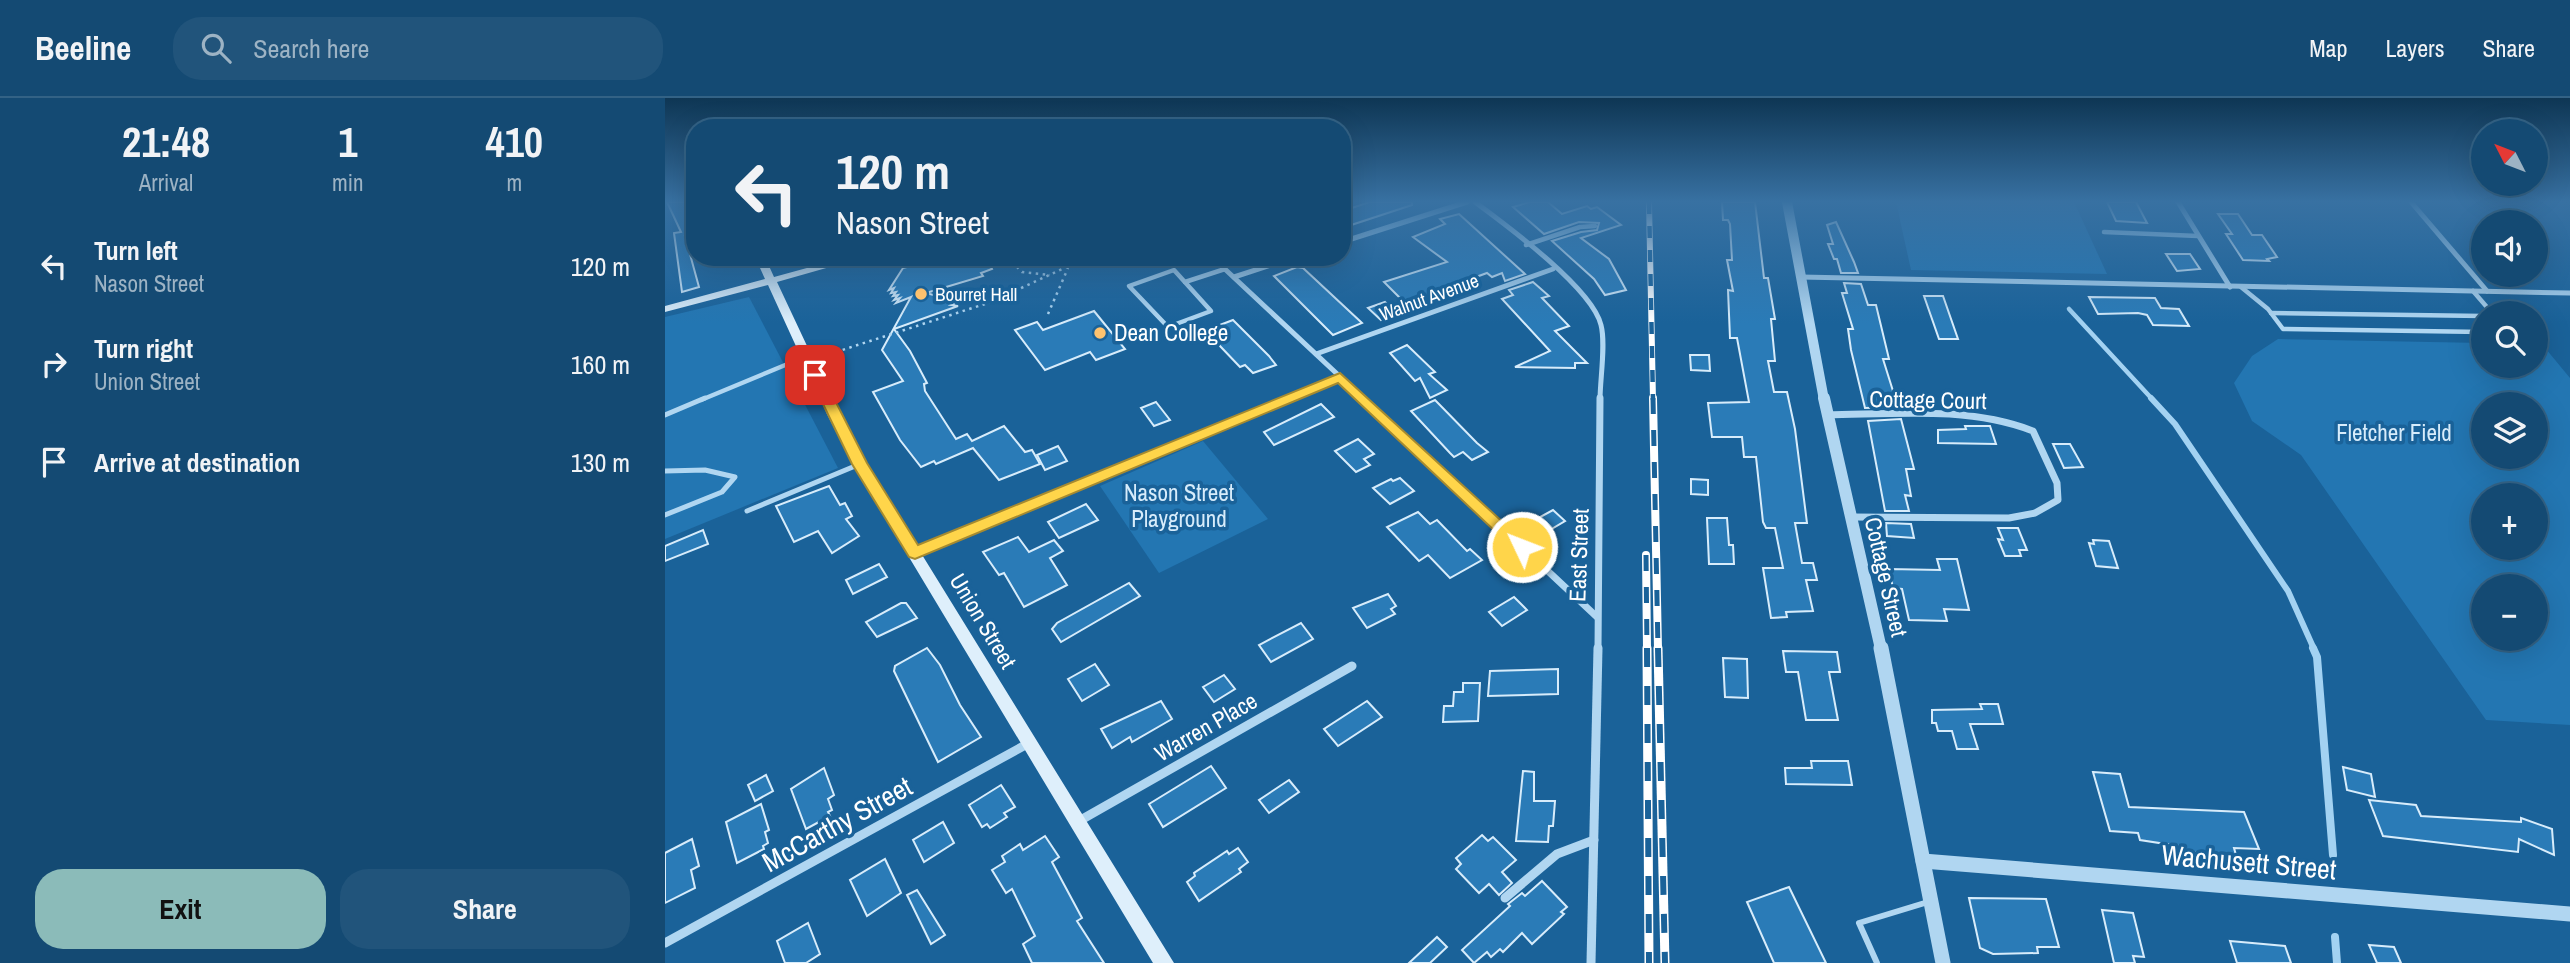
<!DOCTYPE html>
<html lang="en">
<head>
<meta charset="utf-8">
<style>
	body { margin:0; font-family:"Archivo Narrow",sans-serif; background:#21547b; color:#f1f3f6; height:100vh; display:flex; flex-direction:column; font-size:26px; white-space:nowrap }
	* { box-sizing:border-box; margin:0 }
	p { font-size:23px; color:#9db3c4 }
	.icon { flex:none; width:38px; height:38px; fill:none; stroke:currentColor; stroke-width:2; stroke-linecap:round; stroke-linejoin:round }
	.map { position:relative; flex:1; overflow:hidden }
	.details { display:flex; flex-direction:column; background:#144a73; width:665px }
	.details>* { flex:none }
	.hud { position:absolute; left:21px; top:21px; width:665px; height:147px; border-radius:28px; box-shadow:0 7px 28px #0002,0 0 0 2px #336285; background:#144a73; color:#f1f3f6; overflow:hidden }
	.needle { width:46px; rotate:312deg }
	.fabs { position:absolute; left:1806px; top:21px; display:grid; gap:14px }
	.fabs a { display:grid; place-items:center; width:77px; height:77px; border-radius:50%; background:#144a73; box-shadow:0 7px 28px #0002,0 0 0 2px #336285; font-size:35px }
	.pin { position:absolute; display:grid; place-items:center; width:60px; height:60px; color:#fff; margin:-30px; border-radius:14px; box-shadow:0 4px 10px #0006 }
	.me { position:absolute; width:77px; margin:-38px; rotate:313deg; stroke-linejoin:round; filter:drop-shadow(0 0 5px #0008) }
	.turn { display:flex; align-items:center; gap:24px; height:147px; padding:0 35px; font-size:32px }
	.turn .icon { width:91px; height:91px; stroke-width:2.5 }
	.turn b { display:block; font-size:49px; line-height:60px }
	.eta { display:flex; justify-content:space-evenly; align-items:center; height:119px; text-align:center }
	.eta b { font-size:42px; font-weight:800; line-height:49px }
	.cta { display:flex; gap:14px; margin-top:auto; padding:14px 35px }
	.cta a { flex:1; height:80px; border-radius:28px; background:#8bbbb9; color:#111; font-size:28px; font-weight:800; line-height:80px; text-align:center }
	.cta a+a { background:#21547b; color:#f1f3f6 }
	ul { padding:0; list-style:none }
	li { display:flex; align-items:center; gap:21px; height:98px; padding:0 35px }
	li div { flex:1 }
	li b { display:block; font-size:26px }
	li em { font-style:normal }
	header { display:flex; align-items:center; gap:42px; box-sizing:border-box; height:98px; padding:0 35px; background:#144a73; border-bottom:2px solid #336285 }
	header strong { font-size:33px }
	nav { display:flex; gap:38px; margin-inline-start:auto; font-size:24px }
	.search { width:490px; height:63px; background:#21547b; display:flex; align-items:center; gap:18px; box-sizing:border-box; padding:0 24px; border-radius:28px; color:#9db3c4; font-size:26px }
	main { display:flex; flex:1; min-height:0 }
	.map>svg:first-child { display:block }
	.green { fill:#2376b2; fill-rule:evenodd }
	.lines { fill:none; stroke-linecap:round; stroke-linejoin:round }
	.stream-far2 { stroke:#a3d2f2; stroke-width:4.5 }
	.stream-far1 { stroke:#a3d2f2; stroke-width:6 }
	.stream { stroke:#a3d2f2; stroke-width:8 }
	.building { fill:#2a7bb7; stroke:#d7ecfb; stroke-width:2 }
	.path { stroke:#b0d6f1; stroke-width:2.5; stroke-dasharray:2.5 4.5; stroke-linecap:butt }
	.service-far2 { stroke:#b0d6f1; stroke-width:4.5 }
	.service-far1 { stroke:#b0d6f1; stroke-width:5 }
	.service { stroke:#b0d6f1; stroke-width:6 }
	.minor-far2 { stroke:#b0d6f1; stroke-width:5 }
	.minor-far1 { stroke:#b0d6f1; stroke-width:7 }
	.minor { stroke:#b0d6f1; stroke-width:9 }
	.tertiary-far2 { stroke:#b0d6f1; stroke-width:10 }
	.tertiary-far1 { stroke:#b0d6f1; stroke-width:12 }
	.tertiary { stroke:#b0d6f1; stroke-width:15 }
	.secondary { fill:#deeffb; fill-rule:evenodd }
	.rail-far2-casing { stroke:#fff; stroke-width:6 }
	.rail-far1-casing { stroke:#fff; stroke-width:8 }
	.rail-casing { stroke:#fff; stroke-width:9 }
	.rail-far2 { stroke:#1a6299; stroke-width:4.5; stroke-dasharray:12; stroke-linecap:butt }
	.rail-far1 { stroke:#1a6299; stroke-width:5; stroke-dasharray:16; stroke-linecap:butt }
	.rail { stroke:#1a6299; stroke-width:6; stroke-dasharray:19; stroke-linecap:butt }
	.route { fill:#ffd54a; stroke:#a68a30; stroke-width:2 }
	.poi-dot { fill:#ffc36f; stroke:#1a6299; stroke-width:2.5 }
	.labels { text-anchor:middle; stroke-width:7; stroke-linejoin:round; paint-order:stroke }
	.far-poi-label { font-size:19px; fill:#fff; stroke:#1a6299; text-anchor:start }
	.far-street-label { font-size:19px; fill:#fff; stroke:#1a6299 }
	.poi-label { font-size:23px; fill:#fff; stroke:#1a6299; text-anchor:start }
	.street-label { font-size:23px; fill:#fff; stroke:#1a6299 }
	.park-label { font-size:23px; fill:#d7ecfb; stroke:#1a6299 }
	.near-street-label { font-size:28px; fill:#fff; stroke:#1a6299 }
</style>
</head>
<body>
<header>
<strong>Beeline</strong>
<div class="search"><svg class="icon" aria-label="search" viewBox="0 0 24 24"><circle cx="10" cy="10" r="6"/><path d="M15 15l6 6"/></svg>Search here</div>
<nav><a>Map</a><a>Layers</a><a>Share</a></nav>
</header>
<main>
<section class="details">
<div class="eta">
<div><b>21:48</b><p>Arrival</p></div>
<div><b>1</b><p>min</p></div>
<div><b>410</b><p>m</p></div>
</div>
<ul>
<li><svg class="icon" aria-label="left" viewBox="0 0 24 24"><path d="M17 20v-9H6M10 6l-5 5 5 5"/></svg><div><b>Turn left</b><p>Nason Street</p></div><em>120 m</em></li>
<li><svg class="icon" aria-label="right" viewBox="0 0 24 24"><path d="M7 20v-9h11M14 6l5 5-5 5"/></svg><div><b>Turn right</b><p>Union Street</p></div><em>160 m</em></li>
<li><svg class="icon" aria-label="arrive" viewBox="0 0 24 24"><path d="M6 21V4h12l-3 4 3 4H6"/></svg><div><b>Arrive at destination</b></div><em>130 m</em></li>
</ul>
<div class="cta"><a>Exit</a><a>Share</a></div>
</section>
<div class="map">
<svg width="1905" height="865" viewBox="0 0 1905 865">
	<rect width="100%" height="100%" fill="#1a6299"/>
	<g class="green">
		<polygon points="1231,104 1409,104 1442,176 1246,172"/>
		<polygon points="84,199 173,370 0,441 0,219"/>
		<path d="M1613 241 1818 245V268H1871V245H1876L1905 280V627L1821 622 1636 357 1587 323 1569 285 1587 258ZM1818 306H1871V359H1818ZM1871 397V450H1818V397ZM1818 488H1871V541H1818Z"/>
		<polygon points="538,343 603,421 494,475 435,388"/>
	</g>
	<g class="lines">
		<polyline class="stream-far2" points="1404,211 1488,302"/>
		<polyline class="stream-far1" points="1486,300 1510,326 1623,493 1649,551"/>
		<g class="stream">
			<polyline points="1648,550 1652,559 1668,757"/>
			<polyline points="1670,839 1672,865"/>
		</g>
	</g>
	<g class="building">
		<polygon points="2,104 23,104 30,118 30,135 20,138 34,189 17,194 9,135 16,134"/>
		<polygon points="705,104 747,104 747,107 677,130 677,113"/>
		<polygon points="865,104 883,104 897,116 922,108 926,111 932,109 956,127 916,140 944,161 961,192 940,197 929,181 887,143 916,134 932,132 934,125 914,124 879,136 848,109"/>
		<polygon points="1057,104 1090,104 1099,180 1103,180 1110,221 1106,221 1110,263 1103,263 1109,294 1122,294 1130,331 1142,425 1130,425 1137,465 1148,465 1152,482 1141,482 1148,513 1121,514 1122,519 1106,520 1098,470 1118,470 1110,430 1101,430 1098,424 1091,359 1079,359 1077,339 1047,339 1043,305 1084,304 1072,240 1065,240 1063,192 1068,193 1062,162 1067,162 1065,126 1063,122 1058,122"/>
		<polygon points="1442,104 1471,104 1482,125 1451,123"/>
		<polygon points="794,116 860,176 840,183 837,175 827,179 822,175 740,205 719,184 782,164 748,139 780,126 775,121"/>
		<polygon points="1553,116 1573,116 1587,137 1597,137 1612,159 1602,161 1604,163 1578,162 1561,136 1567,136"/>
		<polygon points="1171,124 1189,164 1193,175 1176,175 1172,161 1169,161 1163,146 1168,146 1162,127"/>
		<polygon points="1501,156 1525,156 1535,171 1512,173"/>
		<polygon points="309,159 321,159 327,171 316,175 318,178 261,195 287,202 284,203 290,205 286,207 293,208 229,231 245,253 262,285 259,286 260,293 291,341 302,336 307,343 339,328 360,354 367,352 375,366 334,382 308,350 271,366 269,363 256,369 235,342 208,294 238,283 217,252 246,199 231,205 235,200 229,202 233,197 228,198 231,194 226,195 229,190 224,192 238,170 257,165 273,169"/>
		<polygon points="632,169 638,170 697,225 668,237 609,178"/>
		<polygon points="868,184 884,198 877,200 904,228 890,233 922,265 910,265 910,270 850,269 885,253 837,201 848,197 844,192"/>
		<polygon points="1179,185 1196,186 1203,207 1211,207 1224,261 1218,261 1233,309 1200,310 1186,252 1183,231 1188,231 1177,195 1182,195"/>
		<polygon points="1259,198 1278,198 1293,241 1274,241"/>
		<polygon points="1424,199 1490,200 1496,210 1514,211 1524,228 1488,227 1482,217 1473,215 1433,216"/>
		<polygon points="720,204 733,216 716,222 703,210"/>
		<polygon points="429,213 460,251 431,262 425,254 380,272 350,232 372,224 378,232"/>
		<polygon points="568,222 604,258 611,267 588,275 580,267 575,269 555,248 550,241 555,239 547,230"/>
		<polygon points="742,247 770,274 764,276 782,292 765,300 755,280 750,283 725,255"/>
		<polygon points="1025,257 1044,257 1045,273 1026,272"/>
		<polygon points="770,302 812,345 823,354 807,362 798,354 789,359 785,355 746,313"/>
		<polygon points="491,304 505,322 489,328 476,310"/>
		<polygon points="656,306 669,319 609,347 599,334"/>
		<polygon points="1236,321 1249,371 1241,371 1246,398 1240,397 1244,413 1220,413 1203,323"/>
		<polygon points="1300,328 1325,328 1331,346 1273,345 1273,332 1301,331"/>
		<polygon points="693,341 709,356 699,361 705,367 691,374 670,353"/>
		<polygon points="1388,346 1405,346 1418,369 1399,370"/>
		<polygon points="393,348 402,363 380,372 372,357"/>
		<polygon points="735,380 749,393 725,406 708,390 726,381 728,383"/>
		<polygon points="1026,381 1043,382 1043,397 1026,396"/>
		<polygon points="164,388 175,407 180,405 187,418 181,421 194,438 167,455 153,433 129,444 111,408"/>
		<polygon points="421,406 433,422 394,440 383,424"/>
		<polygon points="888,412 900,423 878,436 866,424"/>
		<polygon points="753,414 765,426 772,422 802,453 805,451 817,462 785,480 763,457 754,463 722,429"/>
		<polygon points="1042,420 1062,420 1064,447 1068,447 1069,466 1044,466"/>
		<polygon points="1221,425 1246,426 1249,440 1222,438"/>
		<polygon points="1333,430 1353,430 1362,452 1354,452 1356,458 1340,458 1333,441 1338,442"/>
		<polygon points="38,432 43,446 0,463 0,448"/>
		<polygon points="353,439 364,454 389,442 398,453 385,460 402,487 359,509 339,475 334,477 318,454"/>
		<polygon points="1428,442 1444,443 1453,470 1431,468 1424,445 1429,446"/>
		<polygon points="1272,461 1292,461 1304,512 1279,511 1282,523 1244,522 1237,491 1228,490 1224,471 1275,472"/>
		<polygon points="214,466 222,479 188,496 181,482"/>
		<polygon points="464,485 475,498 396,544 387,531 392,525"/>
		<polygon points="723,496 731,508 726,511 730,516 702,530 688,510"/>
		<polygon points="849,499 862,512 837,528 824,514"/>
		<polygon points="236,505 241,505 252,520 212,539 201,524"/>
		<polygon points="636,525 648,541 606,564 594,547"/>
		<polygon points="262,550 275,567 295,607 316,639 273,664 229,573 230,568"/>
		<polygon points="1118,553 1172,554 1175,574 1164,574 1173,622 1141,622 1133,574 1121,574"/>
		<polygon points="1058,560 1082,561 1083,600 1060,599"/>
		<polygon points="430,566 444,587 417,603 403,581"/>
		<polygon points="893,571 893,596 823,598 825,573"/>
		<polygon points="559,577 570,591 549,604 538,589"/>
		<polygon points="798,585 815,585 813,623 778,624 779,608 788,608 789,594 798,594"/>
		<polygon points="496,603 507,621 467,644 465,639 447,650 436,631"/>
		<polygon points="702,603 717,619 673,648 659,631"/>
		<polygon points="1315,606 1333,606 1338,626 1305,626 1313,651 1292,651 1287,633 1273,633 1271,625 1267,625 1267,612 1317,611"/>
		<polygon points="1146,663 1183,663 1187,687 1121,686 1120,670 1147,670"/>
		<polygon points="546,668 561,690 498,729 484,706"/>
		<polygon points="1678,669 1706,676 1710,699 1682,692"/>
		<polygon points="159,670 169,697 163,701 167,712 163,714 165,718 141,731 126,691"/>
		<polygon points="858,673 869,674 869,703 890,703 888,728 884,728 883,744 851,743"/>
		<polygon points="1428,674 1455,676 1464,709 1579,714 1594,751 1569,750 1571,757 1522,754 1520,749 1475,742 1473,735 1445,733"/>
		<polygon points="101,677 108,693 90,703 83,687"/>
		<polygon points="624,682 634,694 604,715 594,702"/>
		<polygon points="336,687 350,709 339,715 342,719 325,730 322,726 317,729 304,707"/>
		<polygon points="1704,702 1751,707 1756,718 1856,724 1856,720 1887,731 1889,757 1854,741 1853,754 1718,738"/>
		<polygon points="96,706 104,732 100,734 103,745 98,748 99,751 72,765 61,724"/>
		<polygon points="278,724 289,745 259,764 248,742"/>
		<polygon points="817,737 823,743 828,739 851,762 837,774 847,785 834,797 824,786 814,795 791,771 796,766 791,760"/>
		<polygon points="380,738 394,759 387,764 417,820 412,823 439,865 367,865 358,846 370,838 347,791 341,795 327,772 340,764 337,758 355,746 358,752"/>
		<polygon points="27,741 34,768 26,772 30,790 0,805 0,755"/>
		<polygon points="573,750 583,764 574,771 576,774 534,803 522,784 530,778 529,775 562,753 564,756"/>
		<polygon points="220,761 236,795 202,818 185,782"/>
		<polygon points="877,783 902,809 896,814 899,816 867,846 857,835 838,854 835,851 826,859 822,854 809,865 797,852 845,808 843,806 857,795 860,798"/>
		<polygon points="1124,789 1161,865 1109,865 1082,804"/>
		<polygon points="252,792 280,837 266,846 242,797"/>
		<polygon points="1304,800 1381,801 1394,849 1372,849 1373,855 1328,856 1315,850"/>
		<polygon points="1437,812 1468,815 1479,859 1468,858 1470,865 1449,865"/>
		<polygon points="143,825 155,856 141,865 120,865 112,843"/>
		<polygon points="772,839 782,849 765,865 744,865"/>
		<polygon points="1565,843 1620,848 1626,865 1572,865"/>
		<polygon points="1704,847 1729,849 1736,865 1712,865"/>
	</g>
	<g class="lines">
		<g class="path">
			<polyline points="342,159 357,174 385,177"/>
			<polyline points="383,216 403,170"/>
			<polyline points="171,254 326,204 423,159"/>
		</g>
		<g class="service-far2">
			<polyline points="1439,134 1533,138"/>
			<polyline points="861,147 915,129 930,128"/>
			<polygon points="509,172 546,213 503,229 464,188"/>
			<polyline points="520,184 560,171"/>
			<polyline points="1576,189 1603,211 1618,231 1818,234"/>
			<polyline points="1808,193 1827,215"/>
			<polyline points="1606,215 1818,218"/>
			<polyline points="36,302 142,258"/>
		</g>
		<g class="service-far1">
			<polyline points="0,317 40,300"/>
			<polyline points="0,373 40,372 70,379 57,394 0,417"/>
			<polyline points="82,413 195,366"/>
		</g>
		<polyline class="service" points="1212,865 1194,825 1263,804"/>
		<g class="minor-far2">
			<path d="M810 104C841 127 927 190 936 227 941 246 935 281 935 302"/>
			<polyline points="1513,104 1565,189"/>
			<polyline points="1746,104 1822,193"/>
			<polyline points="677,144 802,104"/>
			<polyline points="547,159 700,302"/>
			<polyline points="569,179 631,159"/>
			<polyline points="1136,179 1905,195"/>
			<polyline points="651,256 888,171"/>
			<polyline points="619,302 675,279"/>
		</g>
		<g class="minor-far1">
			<polyline points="698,300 932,519"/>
			<path d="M1162 317C1231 316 1303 308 1368 333L1392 385 1393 402 1370 415 1344 420 1186 419"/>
			<polyline points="250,455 623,300"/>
			<polyline points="933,551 935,300"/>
		</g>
		<g class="minor">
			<polyline points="414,723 687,568"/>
			<polyline points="840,800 892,756 929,742"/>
			<polyline points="0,845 364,645"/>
			<polyline points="926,865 933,550"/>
		</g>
		<polyline class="tertiary-far2" points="1122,104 1159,302"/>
		<polyline class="tertiary-far1" points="1159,300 1216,551"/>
		<g class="tertiary">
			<polyline points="1216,550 1278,865"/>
			<polyline points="1258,763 1905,816"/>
		</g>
		<polygon class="secondary" points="90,159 100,159 109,179 182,159 200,159 112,184 174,316 201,366 509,865 488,865 188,366 162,316 103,187 0,214 0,208 100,181"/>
		<g class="rail-far2-casing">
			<polyline id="rail-far2" points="984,104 988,302"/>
		</g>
		<g class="rail-far1-casing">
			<g id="rail-far1">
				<polyline points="988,300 993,551"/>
				<polyline points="981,457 982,551"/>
			</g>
		</g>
		<g class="rail-casing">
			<g id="rail">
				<polyline points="982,550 984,865"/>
				<polyline points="993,550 1000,865"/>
			</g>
		</g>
		<use href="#rail-far2" class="rail-far2"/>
		<use href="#rail-far1" class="rail-far1"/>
		<use href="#rail" class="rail"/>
	</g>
	<linearGradient id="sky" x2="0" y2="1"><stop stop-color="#0e3654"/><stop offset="0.46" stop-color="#3871a2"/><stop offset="1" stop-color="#3871a2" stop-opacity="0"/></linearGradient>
	<rect width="1905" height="225" fill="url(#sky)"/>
	<polygon class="route" points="150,273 157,277 202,365 253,447 675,275 865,449 857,454 851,453 673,285 250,461 244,459 187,366 144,277"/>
	<g class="poi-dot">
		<circle cx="256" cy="196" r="7"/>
		<circle cx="435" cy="235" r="7"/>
	</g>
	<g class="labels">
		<g class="far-poi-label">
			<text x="270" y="203">Bourret Hall</text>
		</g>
		<g class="far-street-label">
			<text transform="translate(764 199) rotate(-20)" y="7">Walnut Avenue</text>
		</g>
		<g class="poi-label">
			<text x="449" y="243">Dean College</text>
		</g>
		<g class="street-label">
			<text transform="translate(1263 302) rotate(1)" y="8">Cottage Court</text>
			<text transform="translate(914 457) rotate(-88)" y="8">East Street</text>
			<text transform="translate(1221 479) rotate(77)" y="8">Cottage Street</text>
			<text transform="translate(318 523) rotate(59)" y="8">Union Street</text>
			<text transform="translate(541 629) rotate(-30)" y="8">Warren Place</text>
		</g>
		<g class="park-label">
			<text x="1729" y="343">Fletcher Field</text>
			<text x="514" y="403">Nason Street<tspan x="514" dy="26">Playground</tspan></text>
		</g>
		<g class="near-street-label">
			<text transform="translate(172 726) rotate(-29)" y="10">McCarthy Street</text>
			<text transform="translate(1584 764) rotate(5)" y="10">Wachusett Street</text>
		</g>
	</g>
</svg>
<div class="fabs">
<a><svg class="needle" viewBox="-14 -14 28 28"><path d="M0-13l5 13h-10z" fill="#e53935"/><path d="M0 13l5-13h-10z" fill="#9db3c4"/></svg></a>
<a><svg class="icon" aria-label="sound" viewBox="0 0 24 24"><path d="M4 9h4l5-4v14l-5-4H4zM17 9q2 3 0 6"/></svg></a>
<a><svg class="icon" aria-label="search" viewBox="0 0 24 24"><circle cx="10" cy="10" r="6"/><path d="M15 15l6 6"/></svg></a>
<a><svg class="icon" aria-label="layers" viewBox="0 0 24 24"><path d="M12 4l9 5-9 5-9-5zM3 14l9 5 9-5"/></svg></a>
<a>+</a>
<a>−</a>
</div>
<div class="pin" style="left:150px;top:277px;background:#d93025"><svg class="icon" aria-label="arrive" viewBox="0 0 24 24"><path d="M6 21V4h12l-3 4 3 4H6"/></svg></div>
<svg class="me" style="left:857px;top:449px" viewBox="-20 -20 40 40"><circle r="17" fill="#ffd54a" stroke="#fff" stroke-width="3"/><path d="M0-11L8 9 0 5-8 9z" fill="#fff"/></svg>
<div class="hud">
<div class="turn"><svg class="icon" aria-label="left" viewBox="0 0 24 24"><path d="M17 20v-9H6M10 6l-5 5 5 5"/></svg><div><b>120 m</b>Nason Street</div></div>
</div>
</div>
</main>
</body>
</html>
